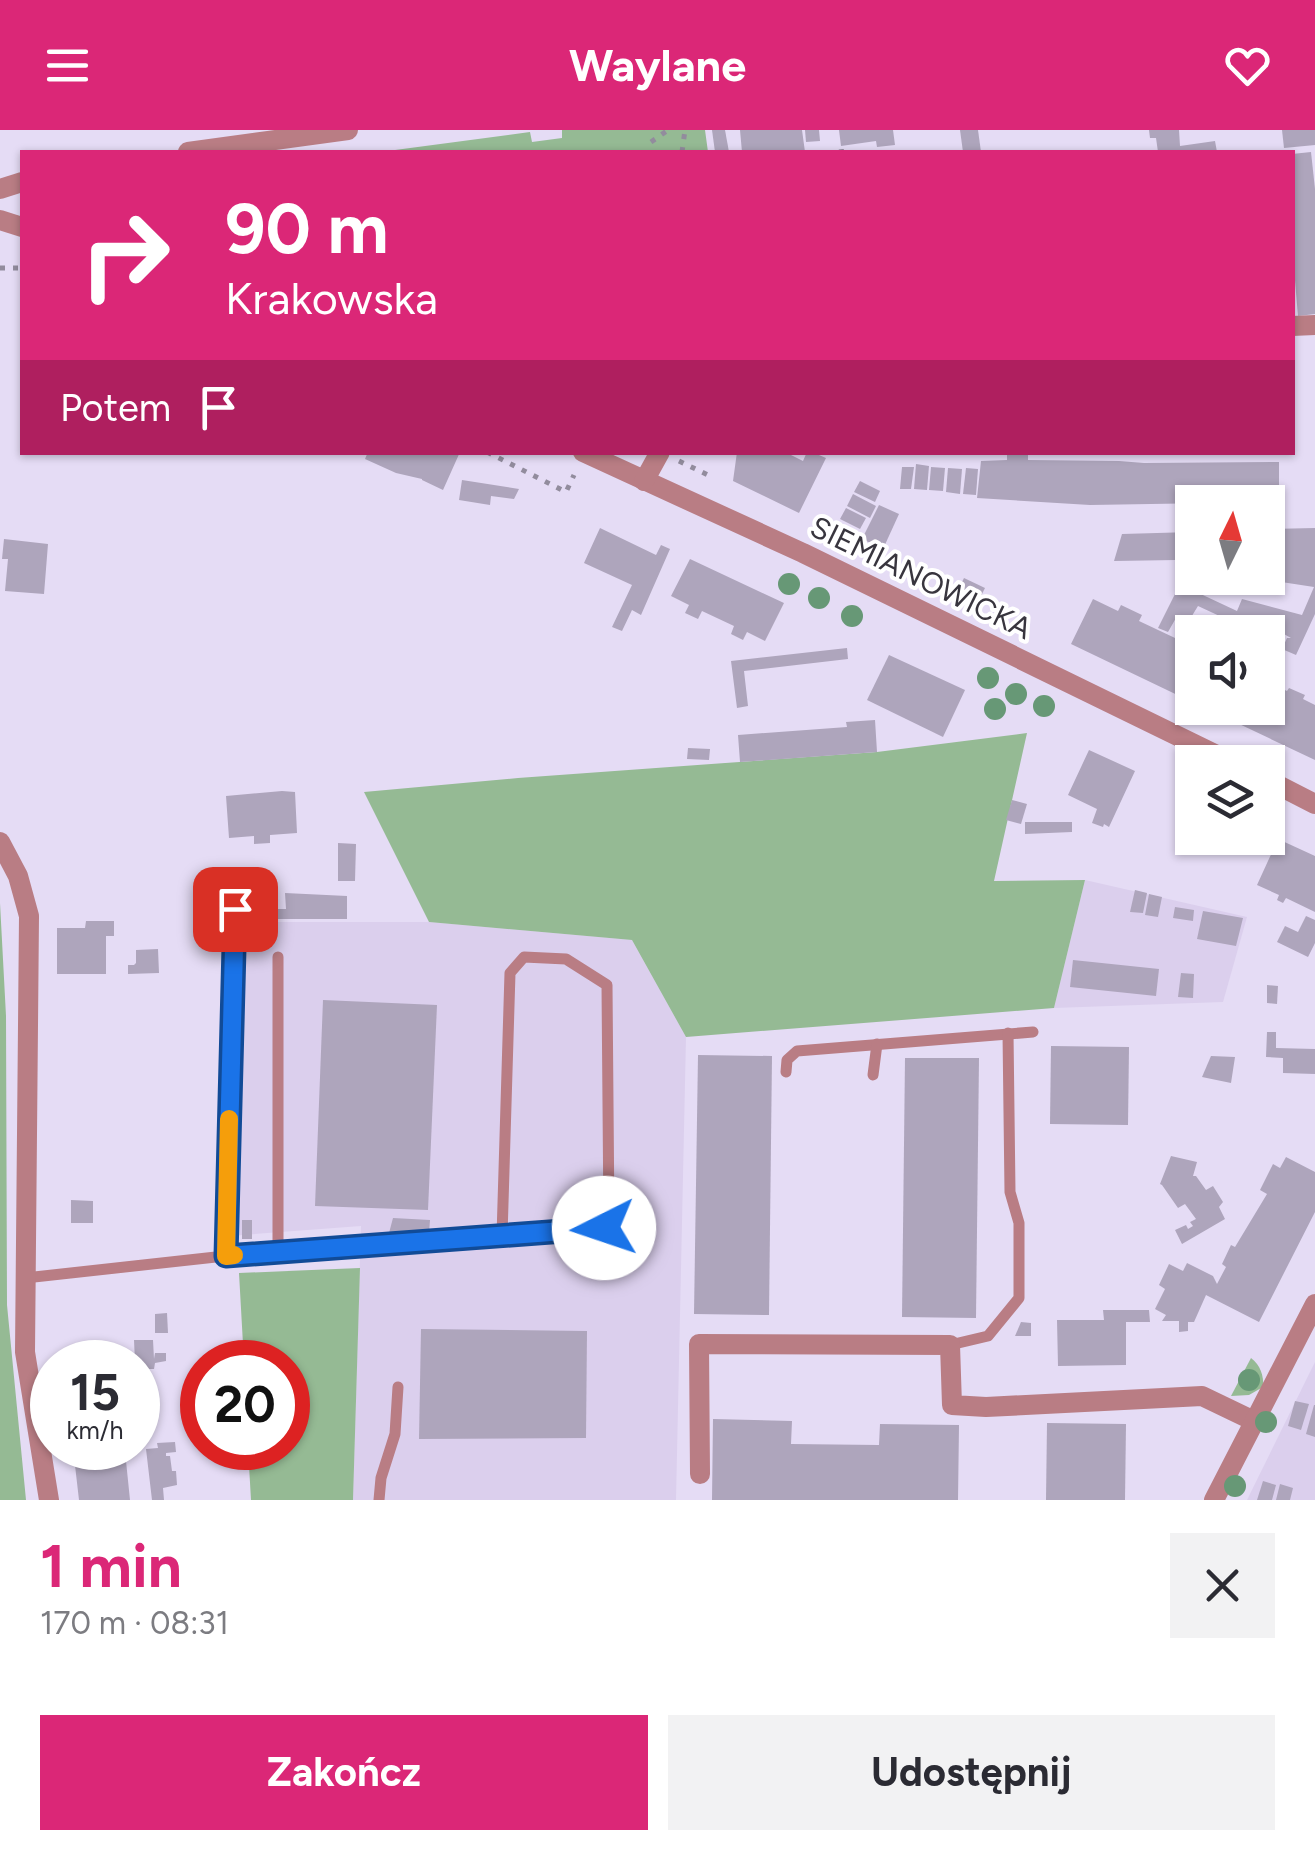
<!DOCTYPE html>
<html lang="pl">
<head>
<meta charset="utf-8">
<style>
	body { margin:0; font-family:Figtree,sans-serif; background:#f2f2f3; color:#2b2b33; height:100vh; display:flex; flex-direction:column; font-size:38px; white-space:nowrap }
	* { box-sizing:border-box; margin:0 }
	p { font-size:32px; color:#7c7c81 }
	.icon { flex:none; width:55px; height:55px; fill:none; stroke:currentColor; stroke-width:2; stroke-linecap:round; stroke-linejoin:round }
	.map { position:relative; height:1370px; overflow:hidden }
	.sheet { display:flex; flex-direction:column; background:#fff; flex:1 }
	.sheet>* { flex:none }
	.guide { position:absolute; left:20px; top:20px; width:1275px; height:305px; border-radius:0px; box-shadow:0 2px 8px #0004; background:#db2777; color:#fff; overflow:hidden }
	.needle { width:65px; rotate:5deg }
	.buttons { position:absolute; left:1175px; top:355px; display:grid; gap:20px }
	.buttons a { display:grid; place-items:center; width:110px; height:110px; border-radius:0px; background:#fff; box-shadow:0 2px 8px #0004; font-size:50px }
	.speed { position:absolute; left:30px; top:1210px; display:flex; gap:20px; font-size:50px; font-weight:700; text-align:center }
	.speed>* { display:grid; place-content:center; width:130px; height:130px; border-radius:50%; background:#fff; box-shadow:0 2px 8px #0004; line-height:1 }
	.speed small { font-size:25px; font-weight:400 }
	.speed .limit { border:15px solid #d22; background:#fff; color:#111 }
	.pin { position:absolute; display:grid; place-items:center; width:85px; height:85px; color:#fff; margin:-42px; border-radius:20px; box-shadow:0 5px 15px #0006 }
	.me { position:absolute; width:110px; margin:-55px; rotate:266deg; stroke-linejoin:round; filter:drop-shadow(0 0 8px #0008) }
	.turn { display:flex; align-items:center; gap:35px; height:210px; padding:0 40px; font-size:45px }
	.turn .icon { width:130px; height:130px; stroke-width:2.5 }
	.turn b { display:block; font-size:70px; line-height:85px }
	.then { display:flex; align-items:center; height:95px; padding:0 40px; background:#0003; gap:20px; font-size:38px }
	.round { display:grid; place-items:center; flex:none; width:105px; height:105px; border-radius:0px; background:#f2f2f3 }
	.summary { display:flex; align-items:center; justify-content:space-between; height:170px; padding:0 40px }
	h1 { font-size:60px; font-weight:700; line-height:75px; color:#db2777 }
	.action { display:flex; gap:20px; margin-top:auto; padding:20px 40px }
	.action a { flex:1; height:115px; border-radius:0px; background:#db2777; color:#fff; font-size:40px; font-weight:700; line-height:115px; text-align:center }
	.action a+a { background:#f2f2f3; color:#2b2b33 }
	header { display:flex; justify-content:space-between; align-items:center; height:130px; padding:0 40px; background:#db2777; color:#fff; font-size:45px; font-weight:700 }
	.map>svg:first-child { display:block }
	.built { fill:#dbcfed }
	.green { fill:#95ba94 }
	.building { fill:#aea5bc }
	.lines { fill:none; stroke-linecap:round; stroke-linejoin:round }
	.path { stroke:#928c9d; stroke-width:5; stroke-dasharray:5 8; stroke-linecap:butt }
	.service { stroke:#b97d84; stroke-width:11 }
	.minor { stroke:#b97d84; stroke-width:20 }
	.tertiary { stroke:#b97d84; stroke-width:20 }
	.tree { fill:#679876 }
	.route-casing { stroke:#114b97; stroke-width:25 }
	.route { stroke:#1a73e8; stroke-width:18 }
	.slow { stroke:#f59e0b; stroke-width:18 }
	.labels { text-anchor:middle; stroke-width:8; stroke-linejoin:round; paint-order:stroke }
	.street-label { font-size:30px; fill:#38353e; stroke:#fff }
</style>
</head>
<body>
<header><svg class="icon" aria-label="menu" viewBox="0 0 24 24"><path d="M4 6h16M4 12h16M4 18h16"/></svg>Waylane<svg class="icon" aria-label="heart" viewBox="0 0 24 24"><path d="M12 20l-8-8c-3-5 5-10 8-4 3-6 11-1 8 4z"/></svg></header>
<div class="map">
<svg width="1315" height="1370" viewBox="0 0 1315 1370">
	<rect width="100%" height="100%" fill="#e5dcf5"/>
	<g class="built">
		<polygon points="1085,750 1247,787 1223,872 1054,878"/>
		<polygon points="230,792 429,792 632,810 686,907 676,1370 353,1370 361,1096 216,1107"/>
		<polygon points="1315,1232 1315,1370 1247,1370 1311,1240"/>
	</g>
	<g class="green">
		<polygon points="562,0 705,0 708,22 380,22 530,2 532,12 562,8"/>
		<polygon points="1027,603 994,751 1085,750 1054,878 686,907 632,810 429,792 364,662 518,648 877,622"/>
		<polygon points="0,773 6,886 7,1175 26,1370 0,1370"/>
		<polygon points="360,1138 353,1370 251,1370 248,1318 288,1318 288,1232 244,1232 239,1143"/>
		<path d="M1251 1228C1260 1235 1264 1245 1263 1257L1249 1265 1231 1266Z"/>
	</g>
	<g class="building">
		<polygon points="712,0 725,0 729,22 715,22"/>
		<polygon points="740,0 802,0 805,22 786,22 786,20 742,22"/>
		<polygon points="805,0 819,0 820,11 806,12"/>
		<polygon points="839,0 893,0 895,15 877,17 876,11 841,16"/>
		<polygon points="960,0 978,0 981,22 963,22"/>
		<polygon points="1149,0 1179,0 1180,16 1215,11 1217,22 1158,22 1156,8 1150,8"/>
		<polygon points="1282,0 1315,0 1315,15 1284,18"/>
		<polygon points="1311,22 1315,59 1315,184 1298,186 1292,115 1292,24"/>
		<polygon points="368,322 460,322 443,360 422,350 422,349 396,343 365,329"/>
		<polygon points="737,322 785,322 803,331 807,322 812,322 826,328 799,383 733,351"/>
		<polygon points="1007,322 1028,322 1028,330 1119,331 1144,333 1279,332 1279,372 1090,375 977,368 981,331 1007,330"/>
		<polygon points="916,334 929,336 927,360 914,359"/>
		<polygon points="902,337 914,337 911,359 900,359"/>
		<polygon points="931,337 945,338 943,361 929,360"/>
		<polygon points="948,338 962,339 960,364 946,362"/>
		<polygon points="966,338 978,339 976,365 963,364"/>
		<polygon points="462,350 519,359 514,369 491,366 490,375 459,370"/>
		<polygon points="860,351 880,361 875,372 854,362"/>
		<polygon points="853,364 876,376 870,388 847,376"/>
		<polygon points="879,375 899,384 883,419 862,409"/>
		<polygon points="846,378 866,388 860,399 840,389"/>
		<polygon points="600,398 656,425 661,415 670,419 641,485 632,480 622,501 612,497 632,455 584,433"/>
		<polygon points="1315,398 1315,484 1296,525 1282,519 1287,508 1291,508 1273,498 1268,510 1268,502 1254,502 1198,476 1187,494 1176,488 1168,502 1158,498 1178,458 1188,464 1190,459 1237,481 1242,469 1302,485 1314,457 1268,450 1268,399"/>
		<polygon points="1192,402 1192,448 1177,448 1176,430 1114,431 1122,404"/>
		<polygon points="4,409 48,414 44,464 5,461 8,429 2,429"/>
		<polygon points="690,429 784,473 765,511 747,502 743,510 731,504 734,496 702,481 698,489 685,483 689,475 671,466"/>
		<polygon points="964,448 985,458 979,470 958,460"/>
		<polygon points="1093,469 1118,481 1121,475 1142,485 1139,491 1192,516 1192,572 1071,514"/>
		<polygon points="847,518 848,529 744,541 748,576 737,578 731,531"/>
		<polygon points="889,525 965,560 943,607 867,570"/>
		<polygon points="1268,552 1287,561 1289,558 1305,565 1303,569 1315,575 1315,630 1235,592 1243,578 1268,578"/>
		<polygon points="875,590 877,622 740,632 738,605 847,597 846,592"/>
		<polygon points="688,618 710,619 709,630 687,629"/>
		<polygon points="1089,620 1135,641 1109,697 1104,694 1103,697 1092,693 1097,679 1068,665"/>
		<polygon points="282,661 295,662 297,703 270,705 270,713 254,714 254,706 229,708 226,666"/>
		<polygon points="1012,670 1027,674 1021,694 1006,690"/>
		<polygon points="1025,692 1072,692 1072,702 1025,704"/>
		<polygon points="1278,709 1315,726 1315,782 1286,768 1283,773 1277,770 1279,765 1257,755"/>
		<polygon points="338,713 356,714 355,751 338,751"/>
		<polygon points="1135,760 1147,763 1143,783 1130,782"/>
		<polygon points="285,763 347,766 347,789 243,789 245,779 286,779"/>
		<polygon points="1149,764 1162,767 1158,787 1145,785"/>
		<polygon points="1175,777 1194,780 1193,791 1173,788"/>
		<polygon points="1203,781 1243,788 1236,816 1197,809"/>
		<polygon points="1306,786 1315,790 1315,813 1308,827 1277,812 1285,796 1298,802"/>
		<polygon points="86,791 114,791 114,806 106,806 106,844 57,844 57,798 85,798"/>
		<polygon points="158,819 159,843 128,844 128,835 134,835 136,833 136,820"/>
		<polygon points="1073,830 1159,839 1156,866 1070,857"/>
		<polygon points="1181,843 1194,844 1193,868 1178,867"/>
		<polygon points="1267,855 1278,856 1277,874 1267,873"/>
		<polygon points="323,870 437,875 428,1080 315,1076"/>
		<polygon points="1267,902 1276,902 1276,918 1315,919 1315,944 1283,943 1283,928 1266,927"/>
		<polygon points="1051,916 1129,917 1128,995 1050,994"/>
		<polygon points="698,925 772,926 769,1185 694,1184"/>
		<polygon points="1211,926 1235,927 1231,953 1202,947"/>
		<polygon points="905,928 979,928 976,1188 902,1187"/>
		<polygon points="1171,1026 1197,1032 1193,1046 1196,1046 1206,1060 1213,1056 1223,1072 1219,1077 1225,1089 1182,1114 1175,1100 1186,1095 1188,1099 1193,1096 1190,1092 1196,1089 1185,1074 1178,1078 1162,1055 1160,1054"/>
		<polygon points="1286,1027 1315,1042 1315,1082 1259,1192 1206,1165 1194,1192 1188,1192 1188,1201 1179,1202 1179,1191 1162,1191 1166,1185 1155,1179 1165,1159 1159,1155 1169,1134 1183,1141 1187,1133 1213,1146 1217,1154 1226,1137 1222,1134 1231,1115 1235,1117 1267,1064 1260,1060 1273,1034 1280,1038"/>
		<polygon points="71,1070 93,1071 93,1093 71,1093"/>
		<polygon points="393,1088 430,1090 429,1103 389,1103"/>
		<rect x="242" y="1090" width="10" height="19"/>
		<polygon points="1103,1180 1149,1180 1150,1192 1126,1192 1126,1235 1058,1236 1057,1190 1104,1190"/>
		<polygon points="167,1183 168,1203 155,1203 155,1184"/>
		<polygon points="1021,1192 1031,1193 1031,1206 1015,1206"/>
		<polygon points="421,1199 587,1201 586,1308 419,1309"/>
		<polygon points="134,1210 153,1210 154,1229 155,1223 166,1223 166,1231 155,1233 154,1239 138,1239 138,1232 135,1232"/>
		<polygon points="1295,1271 1309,1274 1301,1300 1288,1296"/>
		<polygon points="1314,1275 1315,1275 1315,1307 1306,1304"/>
		<polygon points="713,1289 792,1291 791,1314 879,1315 880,1294 959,1295 958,1370 712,1370"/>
		<polygon points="1047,1293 1126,1294 1125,1370 1046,1370"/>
		<polygon points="175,1312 176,1322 166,1323 166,1326 170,1326 172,1341 176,1341 177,1355 163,1358 164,1370 152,1370 146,1319 158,1318 157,1313"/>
		<polygon points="73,1318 120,1318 121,1331 126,1331 130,1370 79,1370"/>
		<polygon points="1263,1351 1276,1355 1272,1370 1257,1370"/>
		<polygon points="1280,1354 1293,1358 1290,1370 1276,1370"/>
	</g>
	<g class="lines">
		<g class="path">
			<polyline points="651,12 668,0"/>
			<polyline points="682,22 685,0"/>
			<polyline points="839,22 849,21"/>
			<polyline points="0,138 22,138"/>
			<polyline points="487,322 566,362 574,345"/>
			<polyline points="679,331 712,347"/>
		</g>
		<g class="service">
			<polyline points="786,942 787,930 797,921 1033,902"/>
			<polyline points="873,945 877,914"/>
			<polyline points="278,1122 278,827"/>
			<polyline points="225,1126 235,779"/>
			<polyline points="25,1148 225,1126 604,1098 609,1092 607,855 566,829 524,827 510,843 502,1106"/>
			<polyline points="950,1215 988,1206 1019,1168 1019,1093 1010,1062 1008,903"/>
			<polyline points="379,1370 381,1348 395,1304 398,1257"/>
		</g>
		<g class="minor">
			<polyline points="188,22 348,0"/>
			<polyline points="0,59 22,52"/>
			<polyline points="0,90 22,97"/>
			<polyline points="1292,196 1315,195"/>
			<polyline points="583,322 803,423 1231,632"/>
			<polyline points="644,351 660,322"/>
			<polyline points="1268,650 1315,674"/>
			<polyline points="0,712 18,746 29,786 25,1222 49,1370"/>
			<polyline points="700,1344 699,1214 950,1215 952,1275 986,1277 1202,1266 1254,1291"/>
		</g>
		<polyline class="tertiary" points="1214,1370 1315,1174"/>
	</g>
	<g class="tree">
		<circle cx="789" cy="454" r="11"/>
		<circle cx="819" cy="468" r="11"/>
		<circle cx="852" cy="486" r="11"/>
		<circle cx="988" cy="548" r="11"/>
		<circle cx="1016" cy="564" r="11"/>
		<circle cx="1044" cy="576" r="11"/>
		<circle cx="995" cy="579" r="11"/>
		<circle cx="1249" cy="1250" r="11"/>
		<circle cx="1266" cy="1292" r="11"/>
		<circle cx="1235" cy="1356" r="11"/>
	</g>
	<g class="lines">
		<g class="route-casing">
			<polyline id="route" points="235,779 226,1126 604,1098"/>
		</g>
		<use href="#route" class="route"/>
		<polyline class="slow" points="229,989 226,1126 234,1125"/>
	</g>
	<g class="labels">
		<g class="street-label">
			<text transform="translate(921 448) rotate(26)" y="10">SIEMIANOWICKA</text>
		</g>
	</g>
</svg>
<div class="buttons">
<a><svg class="needle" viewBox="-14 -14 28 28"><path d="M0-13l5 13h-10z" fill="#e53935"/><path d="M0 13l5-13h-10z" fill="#7c7c81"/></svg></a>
<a><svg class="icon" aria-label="sound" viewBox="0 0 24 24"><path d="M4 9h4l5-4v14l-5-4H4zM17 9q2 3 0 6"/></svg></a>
<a><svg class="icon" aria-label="layers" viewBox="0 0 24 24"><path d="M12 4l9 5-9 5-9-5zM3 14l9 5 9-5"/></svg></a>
</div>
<div class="speed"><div>15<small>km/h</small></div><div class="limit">20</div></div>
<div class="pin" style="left:235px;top:779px;background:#d93025"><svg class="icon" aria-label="arrive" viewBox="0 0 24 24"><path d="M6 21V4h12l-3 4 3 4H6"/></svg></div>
<svg class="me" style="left:604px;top:1098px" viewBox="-20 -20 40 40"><circle r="19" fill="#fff"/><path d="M0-13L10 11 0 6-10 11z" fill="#1a73e8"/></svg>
<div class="guide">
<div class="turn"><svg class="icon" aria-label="right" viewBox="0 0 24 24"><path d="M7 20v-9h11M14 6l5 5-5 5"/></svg><div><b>90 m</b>Krakowska</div></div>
<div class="then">Potem<svg class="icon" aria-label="arrive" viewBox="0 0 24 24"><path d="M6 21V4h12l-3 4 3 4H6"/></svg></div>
</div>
</div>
<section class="sheet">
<div class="summary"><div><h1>1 min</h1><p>170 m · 08:31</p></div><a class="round"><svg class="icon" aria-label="close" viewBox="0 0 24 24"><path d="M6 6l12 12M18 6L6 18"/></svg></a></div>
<div class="action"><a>Zakończ</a><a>Udostępnij</a></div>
</section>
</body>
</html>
